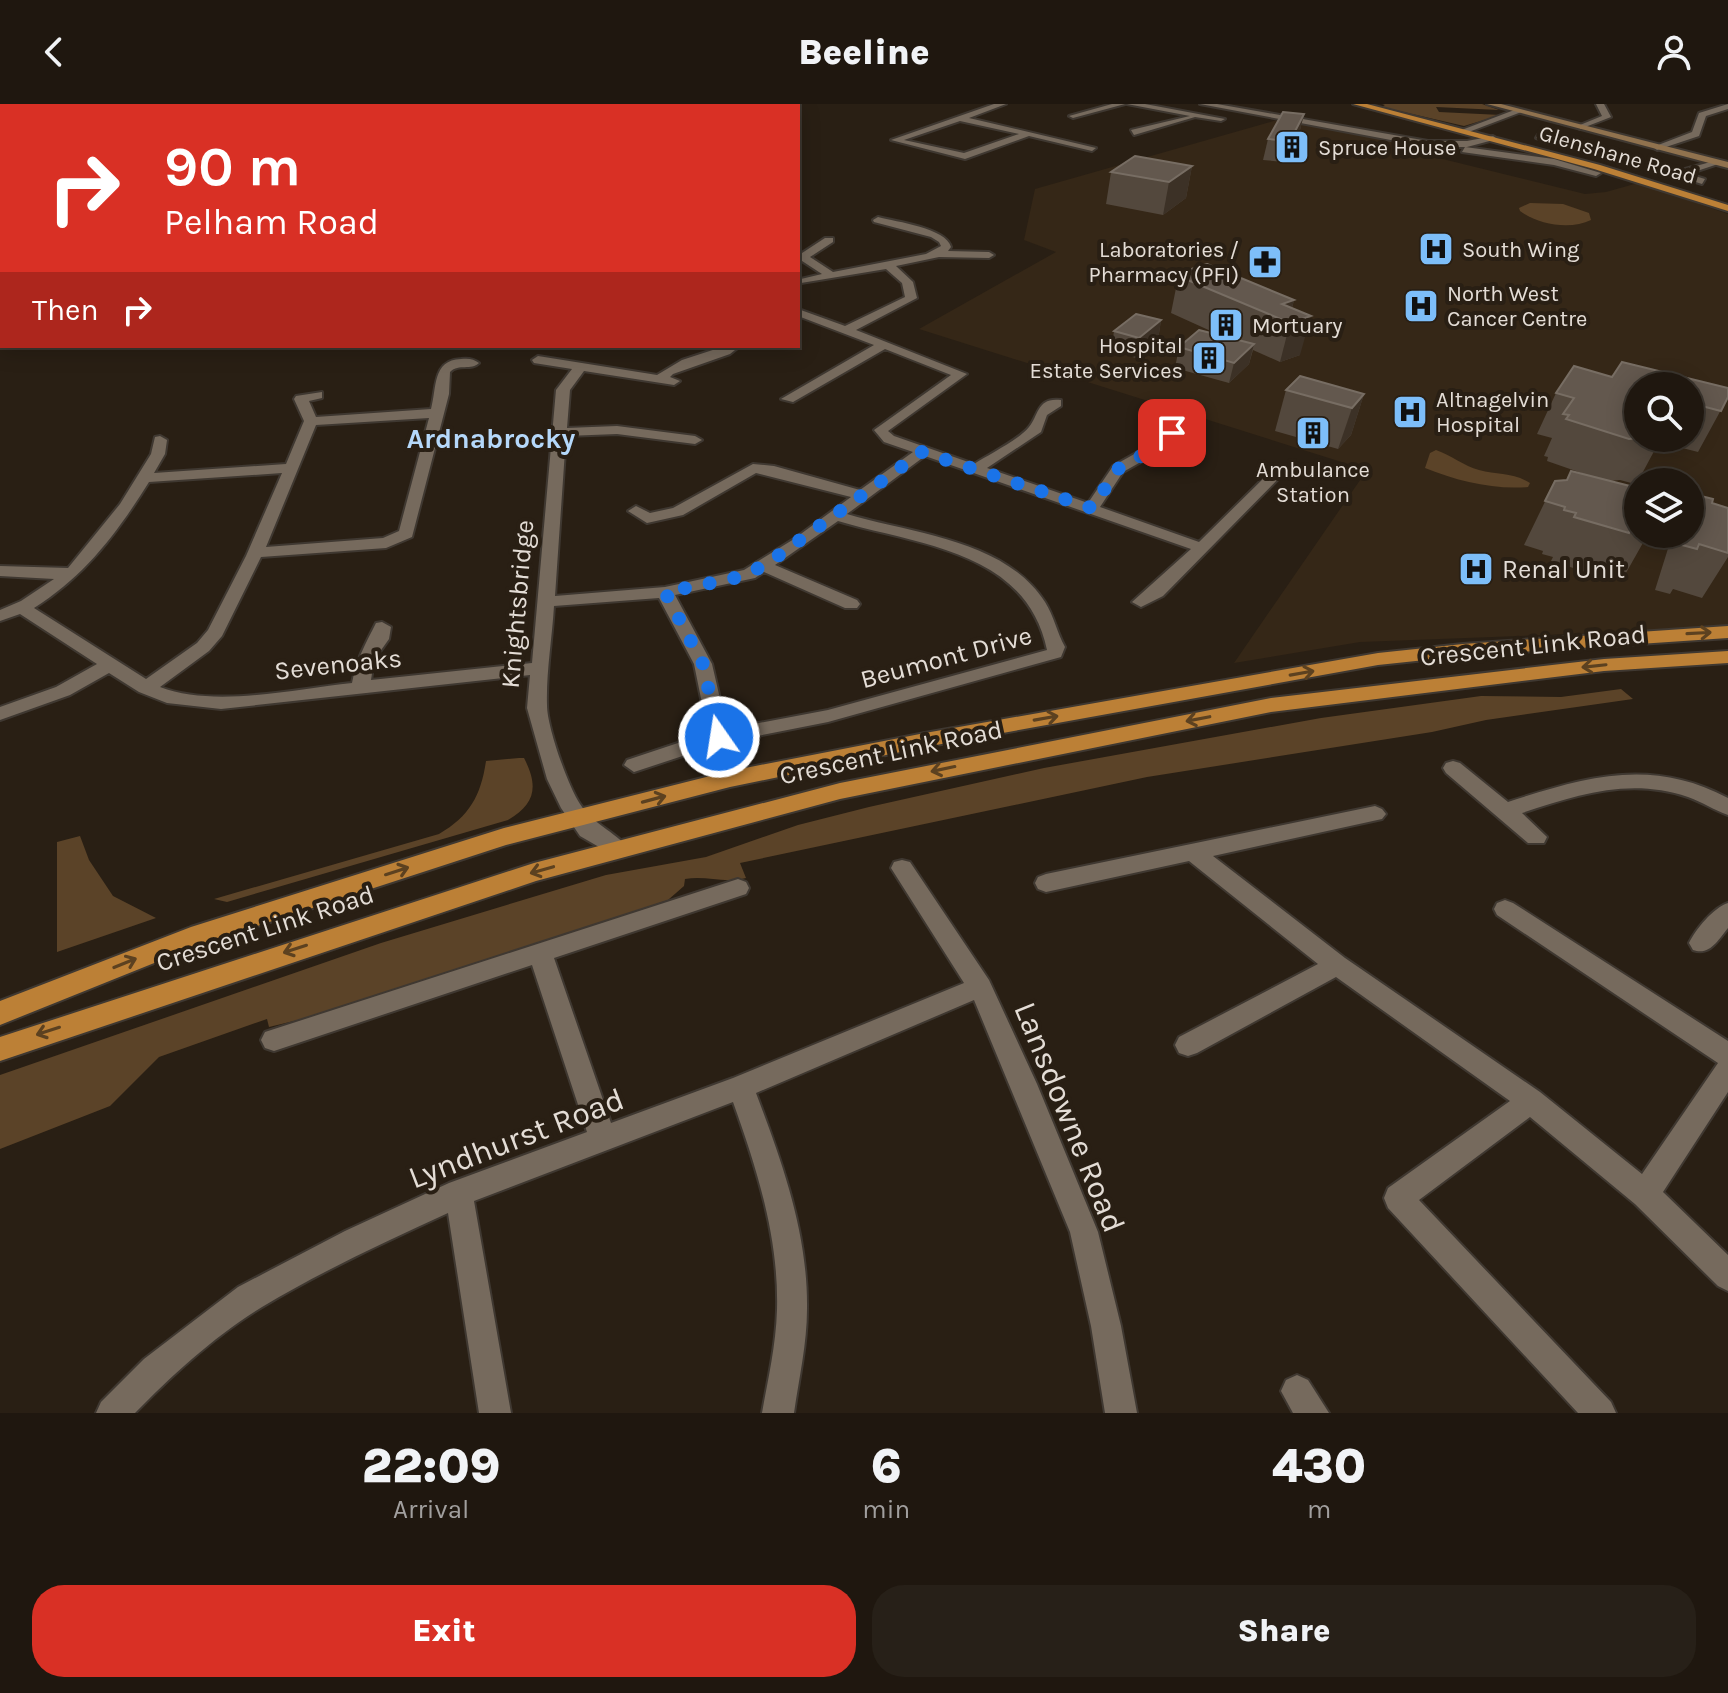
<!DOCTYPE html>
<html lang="en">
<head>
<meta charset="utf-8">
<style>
	body { margin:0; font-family:Karla,sans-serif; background:#272018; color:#f1f3f6; height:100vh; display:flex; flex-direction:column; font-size:30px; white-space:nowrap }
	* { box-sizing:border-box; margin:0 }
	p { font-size:26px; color:#a19f9e }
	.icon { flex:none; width:44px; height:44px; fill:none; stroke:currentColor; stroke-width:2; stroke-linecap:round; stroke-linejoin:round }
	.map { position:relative; height:1309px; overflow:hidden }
	.details { display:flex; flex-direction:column; background:#1f170f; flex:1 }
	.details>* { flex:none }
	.hud { position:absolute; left:0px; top:0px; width:800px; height:244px; box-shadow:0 4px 20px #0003,0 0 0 2px #3c362f; background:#d93025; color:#fff; overflow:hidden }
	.buttons { position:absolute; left:1624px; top:268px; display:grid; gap:16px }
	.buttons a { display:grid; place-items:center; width:80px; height:80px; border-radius:50%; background:#1f170f; box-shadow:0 4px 20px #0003,0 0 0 2px #3c362f; font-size:40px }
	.pin { position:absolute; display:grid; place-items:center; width:68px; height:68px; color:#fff; margin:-34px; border-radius:16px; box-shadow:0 4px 12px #0006 }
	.me { position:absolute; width:88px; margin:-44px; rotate:347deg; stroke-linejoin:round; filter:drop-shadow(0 0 6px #0008) }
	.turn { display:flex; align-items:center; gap:28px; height:168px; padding:0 32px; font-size:36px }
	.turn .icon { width:104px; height:104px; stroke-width:2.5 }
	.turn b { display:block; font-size:56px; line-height:68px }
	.then { display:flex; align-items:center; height:76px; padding:0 32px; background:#0003; gap:16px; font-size:30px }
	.eta { display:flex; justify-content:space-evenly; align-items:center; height:136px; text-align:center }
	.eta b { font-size:48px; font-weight:800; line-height:56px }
	.action { display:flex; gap:16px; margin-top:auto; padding:16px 32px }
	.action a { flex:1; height:92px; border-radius:32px; background:#d93025; color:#fff; font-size:32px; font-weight:800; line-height:92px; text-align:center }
	.action a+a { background:#272018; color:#f1f3f6 }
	header { display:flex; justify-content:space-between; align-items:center; height:104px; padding:0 32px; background:#1f170f; font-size:36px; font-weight:800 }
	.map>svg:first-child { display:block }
	.built { fill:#352717; fill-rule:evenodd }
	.green { fill:#5b4328 }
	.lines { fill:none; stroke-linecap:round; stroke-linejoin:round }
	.minor-casing { stroke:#3f3831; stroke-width:4 }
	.tertiary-casing { stroke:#3f3831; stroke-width:4 }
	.secondary-casing { stroke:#3f3831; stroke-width:4 }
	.trunk-casing { stroke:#3f3831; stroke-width:4 }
	.minor { fill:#766a5d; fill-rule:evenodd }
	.tertiary { fill:#766a5d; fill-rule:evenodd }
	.secondary { fill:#90724e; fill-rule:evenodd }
	.trunk { fill:#bc8036; fill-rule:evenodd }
	.wall { fill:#53483d; fill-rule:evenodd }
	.shaded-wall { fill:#3c3126 }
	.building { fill:#63584e; stroke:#776d63; stroke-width:2 }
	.oneway { stroke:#5c4120 }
	.route { stroke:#1a73e8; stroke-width:14; stroke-dasharray:0 25.2 }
	.labels { text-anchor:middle; stroke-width:8; stroke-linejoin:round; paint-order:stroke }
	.far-poi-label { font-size:22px; fill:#e4ddd6; stroke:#291f14; text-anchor:start }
	.far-street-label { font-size:22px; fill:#e4ddd6; stroke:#291f14 }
	.poi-label { font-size:26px; fill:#e4ddd6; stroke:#291f14; text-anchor:start }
	.street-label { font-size:26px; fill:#e4ddd6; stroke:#291f14 }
	.far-district-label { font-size:28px; font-weight:bold; fill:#b5d8fa; stroke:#291f14 }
	.near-street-label { font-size:32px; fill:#e4ddd6; stroke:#291f14 }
</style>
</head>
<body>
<header><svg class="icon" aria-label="back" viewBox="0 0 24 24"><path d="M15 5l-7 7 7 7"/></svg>Beeline<svg class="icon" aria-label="person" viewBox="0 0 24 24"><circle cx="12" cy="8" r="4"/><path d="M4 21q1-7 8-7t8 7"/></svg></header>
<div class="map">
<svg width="1728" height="1309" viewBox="0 0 1728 1309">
	<rect width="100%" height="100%" fill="#291f14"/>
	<path class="built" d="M1277 16 1412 40 1406 46 1585 90 1606 88 1638 79 1728 110V524L1360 538 1234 559 1367 366 919 225 1056 148 1024 136 1035 85ZM1638 282H1690V334H1638ZM1638 378H1690V430H1638Z"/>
	<g class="green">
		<polygon points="1382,0 1482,0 1499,6 1436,3 1439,8 1501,11 1464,22 1382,3 1385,1"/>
		<path d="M1530 99 1563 100 1589 109 1591 116C1571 126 1538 121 1520 107L1519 104Z"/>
		<path d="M1436 346C1451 351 1464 362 1479 366 1497 371 1513 368 1530 379L1528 383C1494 386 1457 377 1425 364L1430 349Z"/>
		<path d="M1621 585 1633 595 1486 616 1432 628 1147 673 740 759 746 774C724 780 706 771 685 775L684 782 668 796 352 903 269 923 267 915 159 953 110 1002 0 1045V971L381 839 606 771 706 753 798 721 869 703 1044 664 1321 614 1481 592 1561 593Z"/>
		<path d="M519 654H524C539 683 535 700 508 716L227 798 214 795 439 730C470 712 481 691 486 657Z"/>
		<polygon points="80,732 89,756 113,792 156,814 57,848 57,738"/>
	</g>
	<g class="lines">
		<g class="minor-casing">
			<g id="minor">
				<path d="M994 0H1006L969 14 1096 44 1092 47 1029 32 965 55 891 36ZM960 17 1019 30 964 49 904 36Z"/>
				<polygon points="1112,0 1125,0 1073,14 1069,12"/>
				<polygon points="1127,0 1145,0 1225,15 1221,17 1195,13 1134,31 1131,26 1190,12"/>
				<polygon points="1200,0 1217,0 1428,37 1467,37 1493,32 1497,35 1467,43 1428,43"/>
				<polygon points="1596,0 1604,0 1611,13 1580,25 1580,21 1602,12"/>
				<polygon points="1728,0 1728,5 1706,12 1699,32 1657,46 1653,43 1692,28 1699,9"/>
				<polygon points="1517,5 1524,7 1466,29 1459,27"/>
				<polygon points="1539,29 1581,40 1582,42 1578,45 1536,34"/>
				<polygon points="1465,43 1554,55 1601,69 1596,72 1554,61 1462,48"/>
				<polygon points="1714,57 1721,59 1688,70 1705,75 1702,80 1652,64 1657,61 1678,67"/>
				<path d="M878 113C897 118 946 124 951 143L948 147 989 148 994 151 989 154 939 153 896 162 913 178 917 194 856 226 967 270 888 327 894 332 974 360C988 351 1020 335 1029 323 1039 311 1037 293 1061 296V302L1047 311 1041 328 987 364 1088 399 1113 362 1161 335 1167 326H1177L1179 329 1171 341 1123 368 1100 403 1199 438 1271 367 1276 366 1283 370 1163 492 1141 503 1132 498 1191 445 925 352 847 410C913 430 1004 435 1045 498 1054 512 1057 529 1065 543L1061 553 828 618 722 639 634 668 624 661 627 656 708 629 694 560 659 494 554 502C552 535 546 569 547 601 547 623 568 682 580 700 593 721 621 731 629 746L626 752 618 754 580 732 561 704 547 675 527 604 530 571 221 605 167 599 139 588 109 569 70 591 0 616V603L56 583 97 560 20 510 0 517V506L21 497 54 475 0 472V462L68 464 120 400 151 350 155 333 160 332 167 336 165 350 154 369 286 360 304 317 294 295 296 292 322 288V294L309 297 316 313 431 305C437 284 432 256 461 255 469 254 474 255 479 259 471 267 459 259 450 268L449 290 412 433 386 444 261 453 222 532 209 547 160 583C215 604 294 585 352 579 356 556 366 539 376 519L382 518 391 523 389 535 374 556 371 576 532 559 556 286 572 265 534 259 532 256 538 252 657 271 682 256 725 242H740L730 250 673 270 670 273 680 277 674 281 584 267 570 286 567 324 617 322 695 332 702 336 695 340 617 330 566 332 555 492 665 483 744 466 794 435 851 393 756 369 683 411 647 419 628 407 636 402 650 409 673 404 753 360 774 362 860 386 913 348 884 338 874 326 951 271 885 245 793 298 781 295 874 241 798 212V205L845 222 905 193 902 179 886 165 801 179V175L822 170 799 155V151L825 134H833V138L810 153 833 168 926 150 941 142 939 138 931 133 874 118 873 116ZM429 314 399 427 383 434 266 443 316 321ZM282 369 246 452 208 526 197 539 146 575 34 504C85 472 117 429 149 378ZM838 417C918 441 1026 446 1047 546L828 606 727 625 712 560 675 491 755 474 764 468 845 504H857L860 500 857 496 775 461Z"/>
				<path d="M1453 657 1460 659 1508 698C1585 673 1651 653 1728 694V711C1714 706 1702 698 1688 693 1630 673 1576 691 1522 709L1547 733 1544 739H1528L1446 669 1443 664 1446 659Z"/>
				<polygon points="1375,702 1382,705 1386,710 1382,715 1213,752 1345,854 1540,988 1642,1070 1718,959 1497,811 1494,805 1497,799 1505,796 1513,799 1728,937 1728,988 1663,1088 1728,1151 1728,1187 1718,1182 1635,1100 1530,1013 1419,1096 1611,1298 1616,1309 1578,1309 1388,1104 1384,1094 1388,1084 1510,997 1336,873 1197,949 1188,952 1179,949 1175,941 1179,933 1318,860 1189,757 1046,788 1038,785 1035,779 1038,773 1046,770"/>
				<path d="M902 756 910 758 989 876 1037 980 1098 1128 1121 1222 1137 1309H1105L1091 1222 1070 1128 974 896 756 989C782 1058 808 1129 807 1205 807 1240 799 1274 794 1309H762C768 1275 776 1241 777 1206 779 1134 757 1065 733 998L474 1097 511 1309H479L448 1109C385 1138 322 1167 262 1203 217 1230 171 1272 135 1309H96L101 1298 144 1255 238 1183 345 1127 449 1079 587 1028 532 861 274 947 265 944 261 936 265 928 738 775 746 778 749 784 746 790 554 854 611 1019 733 974 964 879 891 764 894 758Z"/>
				<path d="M1728 799V824C1718 836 1710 852 1693 846L1689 839C1696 825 1713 804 1728 799Z"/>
				<polygon points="1297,1271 1308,1276 1329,1309 1293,1309 1281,1287 1286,1276"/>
			</g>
		</g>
		<g class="tertiary-casing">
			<rect id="tertiary" x="0" y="116" width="2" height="6"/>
		</g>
		<g class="secondary-casing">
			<polygon id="secondary" points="1487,0 1501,0 1728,58 1728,64"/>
		</g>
		<g class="trunk-casing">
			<g id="trunk">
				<polygon points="1353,0 1367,0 1600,61 1728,101 1728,107 1594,65"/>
				<polygon points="1728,522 1728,534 1463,552 1378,561 925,643 730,683 506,741 199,841 0,921 0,897 191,823 504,724 730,667 925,629 1378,549 1463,540"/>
				<polygon points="1728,547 1728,559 1604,567 1271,608 840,695 536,777 0,957 0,933 534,759 840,679 1271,594 1604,555"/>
			</g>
		</g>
		<use href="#minor" class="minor"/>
		<use href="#tertiary" class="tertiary"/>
		<use href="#secondary" class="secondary"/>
		<use href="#trunk" class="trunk"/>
	</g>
	<g class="wall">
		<polygon points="1304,10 1299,30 1285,58 1263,56 1268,35"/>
		<polygon points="1192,62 1186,94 1163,111 1106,100 1111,68"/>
		<polygon points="1179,169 1294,196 1292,204 1300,251 1280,258 1253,246 1249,260 1229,279 1175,264 1179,243 1224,233 1171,209"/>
		<polygon points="1161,216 1158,236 1136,254 1111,247 1114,227"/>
		<path d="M1622 258 1728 284V293L1698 348 1659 338 1637 379H1638V430H1648L1622 476 1606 471 1605 474 1551 457 1553 453 1542 450 1543 447 1524 441 1555 377 1567 376 1571 367 1593 373 1547 357 1548 353 1544 352 1552 334 1537 330 1556 289 1574 262 1612 273ZM1638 282H1690V334H1638ZM1620 376 1635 380 1633 383 1610 377Z"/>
		<polygon points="1286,286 1364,290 1351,331 1338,345 1275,327"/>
		<polygon points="1697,391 1712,399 1728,404 1728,453 1702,494 1673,485 1670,490 1655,486 1671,435 1674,430 1690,430 1690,403"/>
	</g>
	<g class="shaded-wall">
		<polygon points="1304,10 1299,30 1285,58 1290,37"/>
		<polygon points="1192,62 1186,94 1163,111 1169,78"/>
		<polygon points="1294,196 1288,218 1282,200"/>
		<polygon points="1311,212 1300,251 1280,258 1290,219"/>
		<polygon points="1161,216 1158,236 1136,254 1139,234"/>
		<polygon points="1254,240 1249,260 1229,279 1234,259"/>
		<polygon points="1364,290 1351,331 1338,345 1352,304"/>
	</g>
	<g class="building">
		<polygon points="1283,8 1304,10 1290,37 1268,35"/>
		<polygon points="1135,52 1192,62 1169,78 1111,68"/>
		<polygon points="1207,160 1294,196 1282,200 1311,212 1290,219 1178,172 1183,170 1179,169"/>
		<polygon points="1136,210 1161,216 1139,234 1114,227"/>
		<polygon points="1199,226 1254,240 1234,259 1179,243"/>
		<polygon points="1622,258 1728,284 1728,293 1721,307 1690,299 1690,282 1638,282 1638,334 1629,335 1566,315 1569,311 1563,310 1574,294 1556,289 1574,262 1612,273"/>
		<polygon points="1300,272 1364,290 1352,304 1286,286"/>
		<polygon points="1643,334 1661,334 1659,338"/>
		<polygon points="1571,367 1634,383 1636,379 1638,379 1638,428 1630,426 1629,429 1574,413 1576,409 1564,406 1565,403 1545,397 1555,377 1567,376"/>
		<polygon points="1644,374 1659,378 1642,378"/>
		<polygon points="1697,391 1713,395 1712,399 1728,404 1728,449 1699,440 1697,445 1682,441 1685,430 1690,430 1690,414"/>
	</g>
	<defs><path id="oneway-shaft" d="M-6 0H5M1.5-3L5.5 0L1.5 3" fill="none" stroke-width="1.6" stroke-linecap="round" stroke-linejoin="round" transform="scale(2)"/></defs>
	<g class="oneway">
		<use href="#oneway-shaft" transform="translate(1699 529) rotate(-3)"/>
		<use href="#oneway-shaft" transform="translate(1594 562) rotate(174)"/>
		<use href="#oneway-shaft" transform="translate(1302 569) rotate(-10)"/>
		<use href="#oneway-shaft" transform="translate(1046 614) rotate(-10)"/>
		<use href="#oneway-shaft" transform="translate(1198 615) rotate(169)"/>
		<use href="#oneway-shaft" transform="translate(943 665) rotate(168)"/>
		<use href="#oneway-shaft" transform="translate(654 695) rotate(-15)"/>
		<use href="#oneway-shaft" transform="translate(542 766) rotate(164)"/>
		<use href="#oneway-shaft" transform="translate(397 767) rotate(-18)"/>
		<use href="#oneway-shaft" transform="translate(295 845) rotate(162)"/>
		<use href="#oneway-shaft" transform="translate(125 859) rotate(-22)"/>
		<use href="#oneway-shaft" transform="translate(48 927) rotate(162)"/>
	</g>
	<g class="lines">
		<polyline class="route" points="719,633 703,560 665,488 732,475 764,462 922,348 1092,404 1118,365 1166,338 1172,329"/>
	</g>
	<defs>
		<g id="building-square" transform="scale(1.8)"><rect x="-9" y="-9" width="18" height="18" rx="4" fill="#7dbef9" stroke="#291f14"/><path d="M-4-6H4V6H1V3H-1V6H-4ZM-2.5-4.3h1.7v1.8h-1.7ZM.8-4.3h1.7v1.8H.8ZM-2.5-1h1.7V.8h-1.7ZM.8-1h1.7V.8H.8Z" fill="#111"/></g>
		<g id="hospital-square" transform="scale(1.8)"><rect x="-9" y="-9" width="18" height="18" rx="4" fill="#7dbef9" stroke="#291f14"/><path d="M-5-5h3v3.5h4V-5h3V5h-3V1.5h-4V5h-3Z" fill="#111"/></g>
		<g id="pharmacy-square" transform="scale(1.8)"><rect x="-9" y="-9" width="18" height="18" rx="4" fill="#7dbef9" stroke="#291f14"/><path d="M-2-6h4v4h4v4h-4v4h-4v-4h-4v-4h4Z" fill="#111"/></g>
	</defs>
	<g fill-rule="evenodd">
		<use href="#building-square" x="1292" y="43"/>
		<use href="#hospital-square" x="1436" y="145"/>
		<use href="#pharmacy-square" x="1265" y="158"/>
		<use href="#hospital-square" x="1421" y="202"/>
		<use href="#building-square" x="1226" y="221"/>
		<use href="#building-square" x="1209" y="254"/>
		<use href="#hospital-square" x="1410" y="308"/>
		<use href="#building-square" x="1313" y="329"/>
		<use href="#hospital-square" x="1476" y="465"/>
	</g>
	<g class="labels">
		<g class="far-poi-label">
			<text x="1318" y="51">Spruce House</text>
			<text x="1239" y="153" text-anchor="end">Laboratories /<tspan x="1239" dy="25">Pharmacy (PFI)</tspan></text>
			<text x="1462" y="153">South Wing</text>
			<text x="1447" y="197">North West<tspan x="1447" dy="25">Cancer Centre</tspan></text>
			<text x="1252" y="229">Mortuary</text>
			<text x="1183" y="249" text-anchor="end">Hospital<tspan x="1183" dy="25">Estate Services</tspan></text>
			<text x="1436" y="303">Altnagelvin<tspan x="1436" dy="25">Hospital</tspan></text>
			<text x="1313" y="373" text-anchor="middle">Ambulance<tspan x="1313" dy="25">Station</tspan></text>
		</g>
		<g class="far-street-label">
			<text transform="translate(1618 50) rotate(16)" y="8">Glenshane Road</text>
		</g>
		<g class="poi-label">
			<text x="1502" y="474">Renal Unit</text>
		</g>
		<g class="street-label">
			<text transform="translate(517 500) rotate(-85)" y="9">Knightsbridge</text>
			<text transform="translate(1533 541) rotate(-6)" y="9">Crescent Link Road</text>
			<text transform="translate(946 553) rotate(-15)" y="9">Beumont Drive</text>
			<text transform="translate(338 560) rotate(-6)" y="9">Sevenoaks</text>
			<text transform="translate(891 648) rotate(-12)" y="9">Crescent Link Road</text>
			<text transform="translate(265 824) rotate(-18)" y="9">Crescent Link Road</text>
		</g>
		<g class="far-district-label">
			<text x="491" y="344">Ardnabrocky</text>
		</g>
		<g class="near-street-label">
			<text transform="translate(1070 1013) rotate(68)" y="11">Lansdowne Road</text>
			<text transform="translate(516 1034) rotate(-21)" y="11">Lyndhurst Road</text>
		</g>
	</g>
</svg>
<div class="buttons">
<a><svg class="icon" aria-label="search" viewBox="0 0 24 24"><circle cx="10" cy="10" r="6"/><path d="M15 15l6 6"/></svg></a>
<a><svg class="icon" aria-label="layers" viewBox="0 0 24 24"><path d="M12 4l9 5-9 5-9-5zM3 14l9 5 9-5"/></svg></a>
</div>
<div class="pin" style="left:1172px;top:329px;background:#d93025"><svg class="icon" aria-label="arrive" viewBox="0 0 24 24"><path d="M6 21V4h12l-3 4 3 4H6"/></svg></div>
<svg class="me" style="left:719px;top:633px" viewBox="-20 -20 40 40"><circle r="17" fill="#1a73e8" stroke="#fff" stroke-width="3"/><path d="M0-11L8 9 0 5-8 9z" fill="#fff"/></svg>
<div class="hud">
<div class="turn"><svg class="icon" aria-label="right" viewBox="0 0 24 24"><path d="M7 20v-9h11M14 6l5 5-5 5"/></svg><div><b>90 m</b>Pelham Road</div></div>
<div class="then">Then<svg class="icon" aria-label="right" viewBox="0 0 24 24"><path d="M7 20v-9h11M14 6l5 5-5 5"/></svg></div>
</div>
</div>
<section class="details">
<div class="eta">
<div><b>22:09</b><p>Arrival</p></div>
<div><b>6</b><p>min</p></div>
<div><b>430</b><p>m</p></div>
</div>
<div class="action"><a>Exit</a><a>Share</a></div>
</section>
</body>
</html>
